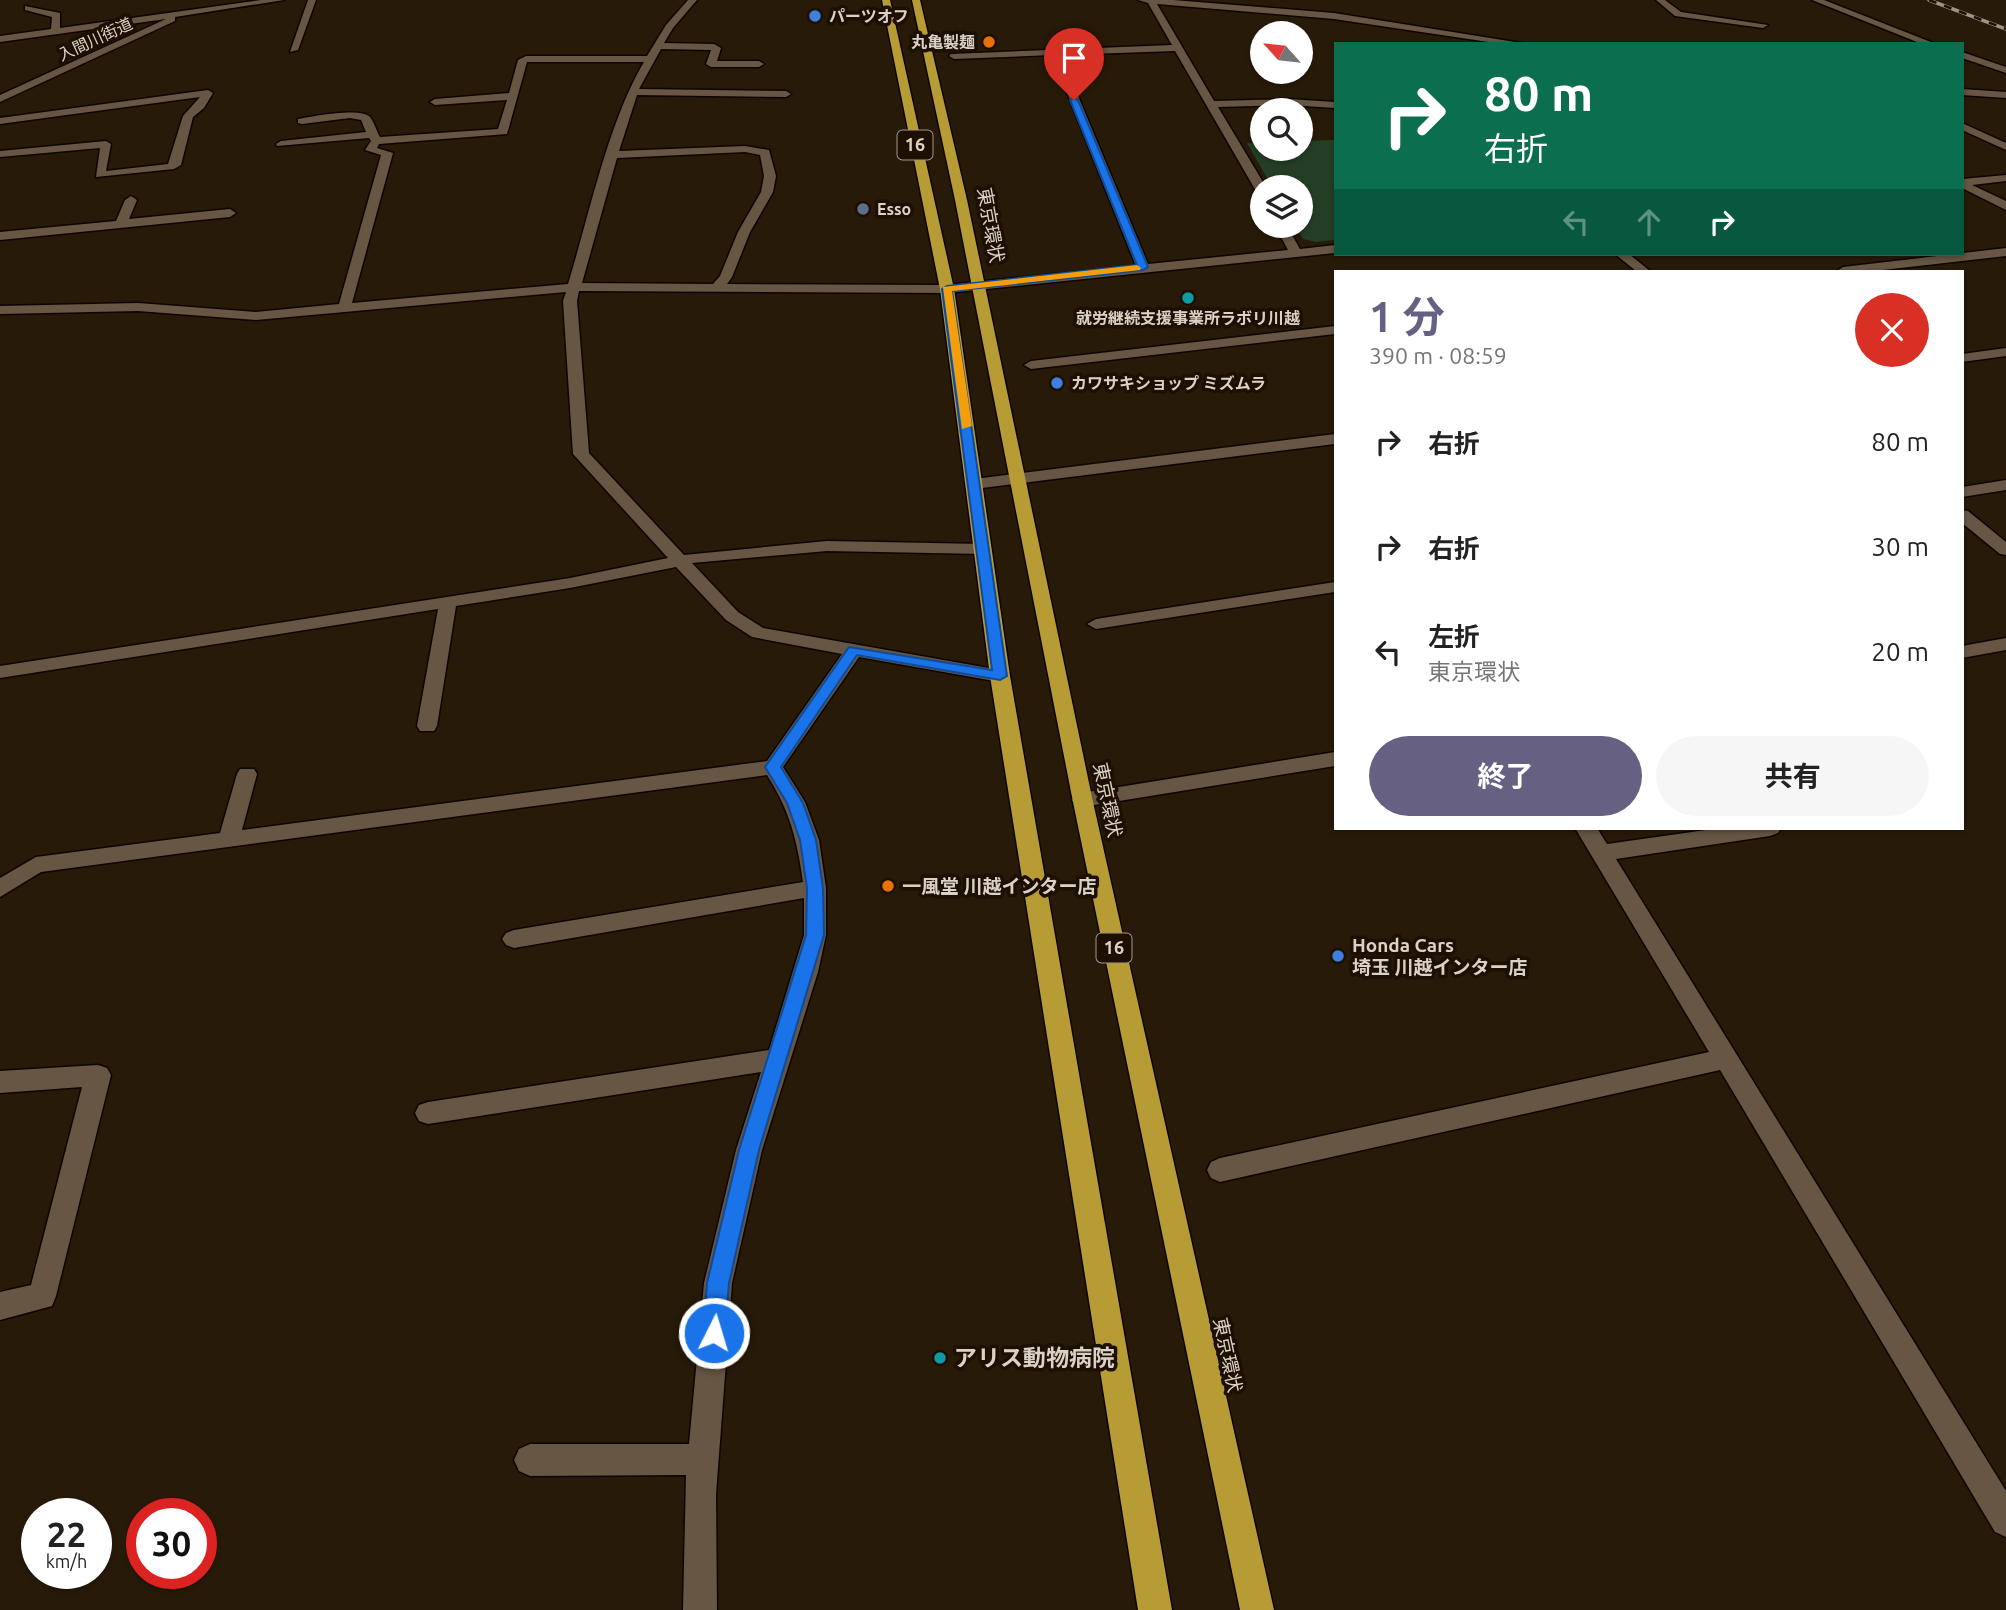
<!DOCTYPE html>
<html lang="ja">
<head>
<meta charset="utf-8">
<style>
	body { margin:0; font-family:Ubuntu,"Noto Sans JP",sans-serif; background:#f6f6f6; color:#222; height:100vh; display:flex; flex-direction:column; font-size:26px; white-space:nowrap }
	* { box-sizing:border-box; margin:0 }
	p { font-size:23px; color:#767676 }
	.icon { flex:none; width:38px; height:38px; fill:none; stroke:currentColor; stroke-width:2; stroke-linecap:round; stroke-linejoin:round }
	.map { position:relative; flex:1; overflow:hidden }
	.sheet { position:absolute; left:1334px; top:270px; width:630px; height:560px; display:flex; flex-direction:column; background:#fff; border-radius:0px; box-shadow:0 2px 5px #0004 }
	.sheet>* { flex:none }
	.hud { position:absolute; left:1334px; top:42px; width:630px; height:214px; border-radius:0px; box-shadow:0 2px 5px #0004; background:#0b6e4f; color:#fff; overflow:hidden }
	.needle { width:46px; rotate:297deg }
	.controls { position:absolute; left:1250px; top:21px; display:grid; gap:14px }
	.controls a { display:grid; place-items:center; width:63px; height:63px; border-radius:50%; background:#fff; box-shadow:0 2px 5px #0004; font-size:35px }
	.speed { position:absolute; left:21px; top:1498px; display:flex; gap:14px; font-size:35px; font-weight:700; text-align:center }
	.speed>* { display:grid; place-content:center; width:91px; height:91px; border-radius:50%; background:#fff; box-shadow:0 2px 5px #0004; line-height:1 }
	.speed small { font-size:18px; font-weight:400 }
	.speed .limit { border:10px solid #d22; background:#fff; color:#111 }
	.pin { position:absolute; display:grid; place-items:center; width:60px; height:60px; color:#fff; margin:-72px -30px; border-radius:50% 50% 50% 0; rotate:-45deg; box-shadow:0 0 7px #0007 }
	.pin .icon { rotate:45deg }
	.me { position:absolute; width:77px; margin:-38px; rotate:5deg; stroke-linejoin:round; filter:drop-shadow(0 0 5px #0008) }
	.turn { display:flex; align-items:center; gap:24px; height:147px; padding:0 35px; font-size:32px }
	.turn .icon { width:91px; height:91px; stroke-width:2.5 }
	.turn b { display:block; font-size:49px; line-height:60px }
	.lanes { display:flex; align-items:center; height:66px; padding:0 35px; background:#0003; justify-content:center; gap:35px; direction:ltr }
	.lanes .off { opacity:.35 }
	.round { display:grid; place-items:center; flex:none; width:74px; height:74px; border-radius:37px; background:#f6f6f6 }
	.head { display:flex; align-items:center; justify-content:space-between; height:119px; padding:0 35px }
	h1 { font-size:42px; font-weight:700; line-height:52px; color:#666082 }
	.primary-button { display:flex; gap:14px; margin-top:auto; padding:14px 35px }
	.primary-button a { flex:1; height:80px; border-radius:42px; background:#666082; color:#fff; font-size:28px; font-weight:700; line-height:80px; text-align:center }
	.primary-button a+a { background:#f6f6f6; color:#222 }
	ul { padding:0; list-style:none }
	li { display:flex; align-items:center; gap:21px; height:105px; padding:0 35px }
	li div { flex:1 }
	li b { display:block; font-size:26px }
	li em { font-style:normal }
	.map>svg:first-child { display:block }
	.green { fill:#243e25 }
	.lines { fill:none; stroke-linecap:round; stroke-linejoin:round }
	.minor-casing { stroke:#0f0500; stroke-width:3 }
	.highway-casing { stroke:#0f0500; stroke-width:3 }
	.minor { fill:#665643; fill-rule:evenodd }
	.highway { fill:#b79b35; fill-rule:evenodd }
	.rail-casing { stroke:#9e9386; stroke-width:3.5 }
	.rail { stroke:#1d1002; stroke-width:2.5; stroke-dasharray:8; stroke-linecap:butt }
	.route { fill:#1a73e8; stroke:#114b97; stroke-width:2 }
	.slow { fill:#f59e0b }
	.shop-dot { fill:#3f7fe0; stroke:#1d1002; stroke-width:2.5 }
	.food-dot { fill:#e8710a; stroke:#1d1002; stroke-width:2.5 }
	.service-dot { fill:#5c6f8a; stroke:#1d1002; stroke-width:2.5 }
	.culture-dot { fill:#0f9aa8; stroke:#1d1002; stroke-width:2.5 }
	.labels { text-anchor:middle; stroke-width:7; stroke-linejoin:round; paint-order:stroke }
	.far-poi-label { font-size:16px; font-weight:bold; fill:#dbd2c7; stroke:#1d1002; text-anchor:start }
	.far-street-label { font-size:16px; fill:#dbd2c7; stroke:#1d1002 }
	.shield { fill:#1d1002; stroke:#a2988c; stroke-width:2 }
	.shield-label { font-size:18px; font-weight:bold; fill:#dbd2c7 }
	.street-label { font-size:19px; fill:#dbd2c7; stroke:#1d1002 }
	.poi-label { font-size:19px; font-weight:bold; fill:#dbd2c7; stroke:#1d1002; text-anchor:start }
	.near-poi-label { font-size:23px; font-weight:bold; fill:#dbd2c7; stroke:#1d1002; text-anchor:start }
</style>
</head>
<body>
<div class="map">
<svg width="2006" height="1610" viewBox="0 0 2006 1610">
	<rect width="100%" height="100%" fill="#271a08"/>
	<polygon class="green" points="1335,140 1335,240 1316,242 1303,239 1295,226 1300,226 1300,187 1272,187 1247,143 1262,143 1262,149 1300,149 1300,141"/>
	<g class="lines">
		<g class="minor-casing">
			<g id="minor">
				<polygon points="261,0 284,0 175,17 175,21 0,102 0,95 166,19 0,42 0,36 51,29 52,17 25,10 25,6 60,13 60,28"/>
				<polygon points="308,0 316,0 298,50 290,52"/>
				<path d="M688 0H697L673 28 664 43 714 44 721 48 717 61H759L764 64 759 67H711L706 64 711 50 661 49 639 89 786 91 791 94 786 97 637 95 619 151 745 146 769 150 776 176 773 192 750 232 732 277 727 284 947 285 1136 266 1052 55 954 59 949 56 951 54 1172 45 1148 3 1138 0H1173L1334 13 1528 44H1502L1334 19 1157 4 1214 101 1289 99 1335 102V108L1289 105 1218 107 1266 187H1262V194L1256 191 1175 51 1061 55 1148 264 1288 250 1275 226H1287L1300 249 1335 245V253L947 293 579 291 577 301 589 453 684 555 827 541 983 544 992 549 983 554 827 551 692 563 738 612 763 628 1000 670 1010 676 1000 682 859 657 783 767 805 802 819 840 826 888V935L818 972 762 1150 732 1283 716 1494 717 1610H683L686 1475 530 1476 519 1471 514 1460 519 1449 530 1444H689L704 1283 736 1150 761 1072 428 1124 419 1121 415 1113 419 1105 428 1102 769 1050 804 935V898L514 948 506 945 502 939 506 933 514 930 803 882C797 840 790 811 767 775L41 872 0 897V878L36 857 220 833 237 774 240 769H254L257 774 242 830 767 761 842 654 752 637 726 620 676 567 570 588 456 606 437 726 434 731H420L417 726 438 609 0 678V666L570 578 668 558 573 454 563 301 566 292 256 320 138 311 0 314V306L138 303 256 312 339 304 381 155 365 150 371 141 369 138 277 146 276 144 281 141 366 132 361 120 350 118 302 124 298 123V119C312 116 362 107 370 117 374 122 377 132 380 137L498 129 507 100 435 105 430 102 435 99 509 93 518 60 526 56H647L666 25ZM527 62H644C608 122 589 216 568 284L352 303 393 153 377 148 379 144 507 134ZM745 152 760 155 764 176 761 192 738 232 720 276 713 284 582 283 617 158Z"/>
				<polygon points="1656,0 1665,0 1681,12 1768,25 1763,28 1675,16"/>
				<polygon points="1812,0 1824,0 1936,44 1922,44"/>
				<polygon points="1962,52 2006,67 2006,73 1962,58"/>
				<polygon points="1962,89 2006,92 2006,98 1962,95"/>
				<polygon points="208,90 213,93 204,108 193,117 181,165 174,169 96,177 100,148 0,157 0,151 106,141 111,144 106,171 168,164 183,116 200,97 0,124 0,118"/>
				<polygon points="1962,123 2006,143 2006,150 1962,130"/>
				<polygon points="2006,175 2006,181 1972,185 2006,201 2006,210 1962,188 1962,179"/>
				<polygon points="131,196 137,200 129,219 230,209 236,213 230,217 0,240 0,232 116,221 125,200"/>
				<polygon points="2006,248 2006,256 1874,271 1837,271 1843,267"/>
				<polygon points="1615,254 1629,254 1650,271 1636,271"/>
				<polygon points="1335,326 1335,334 1031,369 1024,365 1031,361"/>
				<polygon points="2006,348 2006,356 1962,362 1962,354"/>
				<polygon points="1335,434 1335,444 974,489 966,484 974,479"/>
				<polygon points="2006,480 2006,490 1962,497 1962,487"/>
				<polygon points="1962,510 1968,511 2006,542 2006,555 2000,554 1962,523"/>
				<polygon points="1335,582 1335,592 1096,629 1087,624 1096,619"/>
				<polygon points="2006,638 2006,650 1962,658 1962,646"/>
				<polygon points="1335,752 1335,766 1082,807 1075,805 1072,800 1075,795 1082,793"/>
				<polygon points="1575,828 1597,828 1607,844 1720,828 1781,828 1778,833 1770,836 1616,859 2006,1491 2006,1537 1995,1532 1720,1070 1220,1182 1211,1178 1207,1170 1211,1162 1220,1158 1709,1052"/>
				<polygon points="98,1065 107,1068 111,1075 56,1296 52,1306 0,1320 0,1292 31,1285 82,1087 0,1093 0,1071"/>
			</g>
		</g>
		<g class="highway-casing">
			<g id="highway">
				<polygon points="882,0 890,0 954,289 1010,676 1172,1610 1138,1610 990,676 940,289"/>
				<polygon points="912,0 920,0 967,200 1093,802 1274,1610 1240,1610 1073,802 955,200"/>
			</g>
		</g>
		<use href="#minor" class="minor"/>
		<use href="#highway" class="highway"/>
		<g class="rail-casing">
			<polyline id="rail" points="1929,0 2006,29"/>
		</g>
		<use href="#rail" class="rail"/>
	</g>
	<polygon class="route" points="1074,98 1078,100 1148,267 1143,270 952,291 1007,676 1000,680 857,655 781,767 803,803 816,840 823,888 824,935 759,1150 729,1283 725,1333 721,1341 714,1344 706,1341 703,1333 707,1283 739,1150 806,935 807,888 800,840 787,803 765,767 849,647 992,670 942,289 947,286 1137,265 1070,100"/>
	<polygon class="slow" points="1137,265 1141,268 1140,270 952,291 972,426 962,429 943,287"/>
	<g class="shop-dot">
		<circle cx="815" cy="16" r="7"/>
		<circle cx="1057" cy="383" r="7"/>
		<circle cx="1338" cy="956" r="7"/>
	</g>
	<g class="food-dot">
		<circle cx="989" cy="42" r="7"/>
		<circle cx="888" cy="886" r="7"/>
	</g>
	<circle class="service-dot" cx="863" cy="209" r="7"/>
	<g class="culture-dot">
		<circle cx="1188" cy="298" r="7"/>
		<circle cx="940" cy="1358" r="7"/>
	</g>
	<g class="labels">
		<g class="far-poi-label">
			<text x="829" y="22">パーツオフ</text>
			<text x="975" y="48" text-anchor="end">丸亀製麺</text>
			<text x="877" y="215">Esso</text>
			<text x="1188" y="324" text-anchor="middle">就労継続支援事業所ラボリ川越</text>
			<text x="1071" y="389">カワサキショップ ミズムラ</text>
		</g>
		<g class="far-street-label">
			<text transform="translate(95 39) rotate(-25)" y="6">入間川街道</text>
		</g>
		<g class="shield">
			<rect x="897.5" y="130.5" width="35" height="29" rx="5"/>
			<rect x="1096.5" y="933.5" width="35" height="29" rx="5"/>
		</g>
		<g class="shield-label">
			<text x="915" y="151">16</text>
			<text x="1114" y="954">16</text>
		</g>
		<g class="street-label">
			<text transform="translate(991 225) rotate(80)" y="7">東京環状</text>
			<text transform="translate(1108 800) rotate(78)" y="7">東京環状</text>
			<text transform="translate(1228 1355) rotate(78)" y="7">東京環状</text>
		</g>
		<g class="poi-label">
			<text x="902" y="893">一風堂 川越インター店</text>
			<text x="1352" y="952">Honda Cars<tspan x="1352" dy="22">埼玉 川越インター店</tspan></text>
		</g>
		<g class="near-poi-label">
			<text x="954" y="1366">アリス動物病院</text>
		</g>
	</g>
</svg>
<div class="controls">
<a><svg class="needle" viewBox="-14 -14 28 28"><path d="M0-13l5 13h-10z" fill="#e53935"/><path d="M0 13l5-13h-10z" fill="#767676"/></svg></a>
<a><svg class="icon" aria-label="search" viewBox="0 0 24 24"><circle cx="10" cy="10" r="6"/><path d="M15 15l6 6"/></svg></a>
<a><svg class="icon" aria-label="layers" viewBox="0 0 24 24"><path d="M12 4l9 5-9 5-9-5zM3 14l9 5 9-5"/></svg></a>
</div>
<div class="speed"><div>22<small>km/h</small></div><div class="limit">30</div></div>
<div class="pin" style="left:1074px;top:100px;background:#d93025"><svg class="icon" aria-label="arrive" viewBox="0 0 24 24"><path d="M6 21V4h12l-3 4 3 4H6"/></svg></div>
<svg class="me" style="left:714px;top:1333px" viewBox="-20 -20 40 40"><circle r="17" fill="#1a73e8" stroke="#fff" stroke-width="3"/><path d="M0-11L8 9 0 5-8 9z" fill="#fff"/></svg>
<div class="hud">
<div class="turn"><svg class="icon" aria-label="right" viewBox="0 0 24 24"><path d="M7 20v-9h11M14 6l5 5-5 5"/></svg><div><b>80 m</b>右折</div></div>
<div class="lanes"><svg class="icon off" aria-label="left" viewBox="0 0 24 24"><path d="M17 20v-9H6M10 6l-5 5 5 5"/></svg><svg class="icon off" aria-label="ahead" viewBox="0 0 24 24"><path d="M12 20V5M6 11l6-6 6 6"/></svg><svg class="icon" aria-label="right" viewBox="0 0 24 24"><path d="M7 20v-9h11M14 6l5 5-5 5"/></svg></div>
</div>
<section class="sheet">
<div class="head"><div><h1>1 分</h1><p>390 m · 08:59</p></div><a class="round" style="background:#d93025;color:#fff"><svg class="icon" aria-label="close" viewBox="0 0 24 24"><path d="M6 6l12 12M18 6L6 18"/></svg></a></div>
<ul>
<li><svg class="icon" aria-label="right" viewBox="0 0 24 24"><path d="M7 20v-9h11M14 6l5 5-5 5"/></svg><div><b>右折</b></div><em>80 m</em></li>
<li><svg class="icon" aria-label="right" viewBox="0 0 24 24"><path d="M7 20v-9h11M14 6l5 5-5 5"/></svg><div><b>右折</b></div><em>30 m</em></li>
<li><svg class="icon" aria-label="left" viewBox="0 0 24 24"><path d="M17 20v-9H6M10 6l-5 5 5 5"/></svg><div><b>左折</b><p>東京環状</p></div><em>20 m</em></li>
</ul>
<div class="primary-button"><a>終了</a><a>共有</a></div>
</section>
</div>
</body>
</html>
